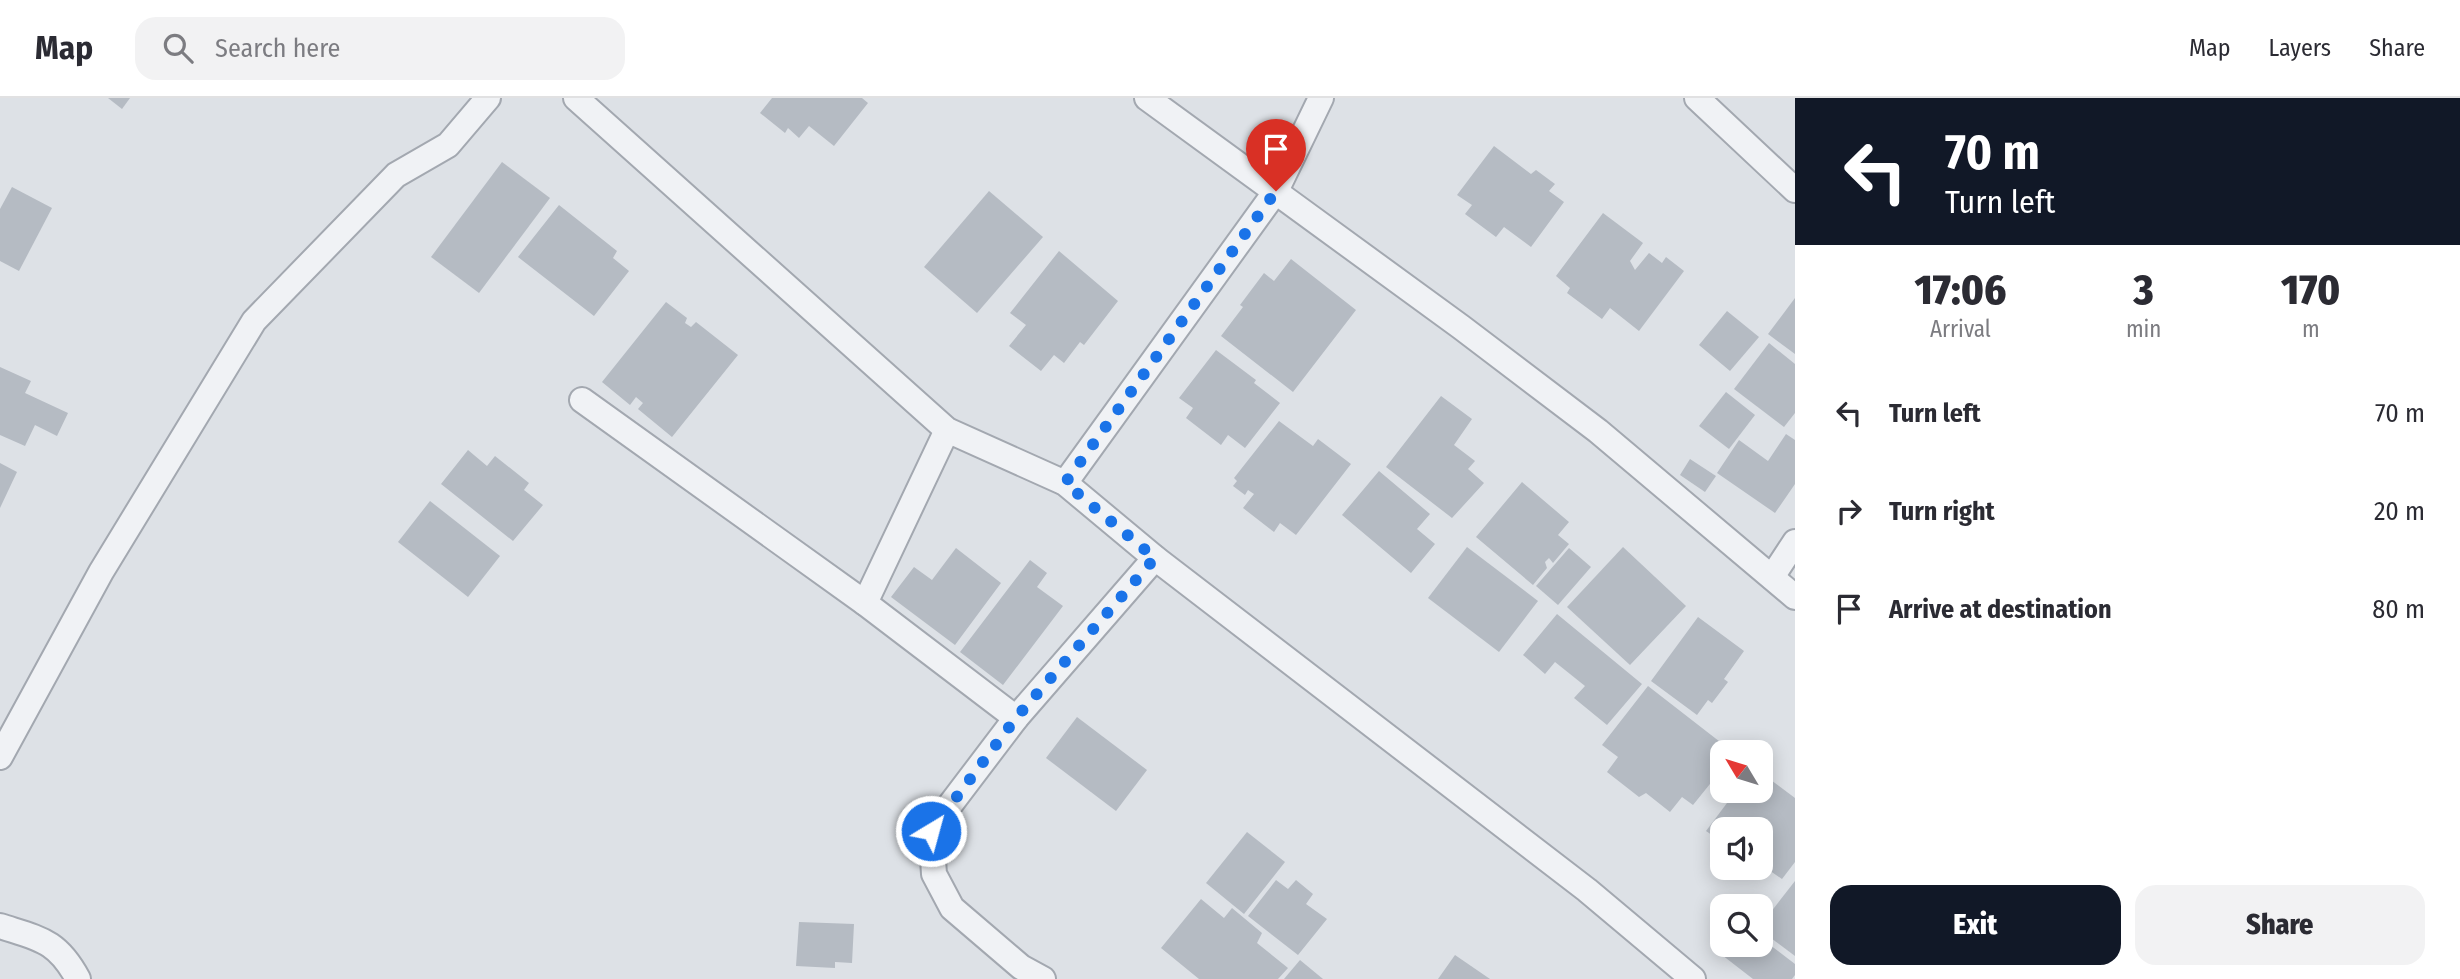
<!DOCTYPE html>
<html lang="en">
<head>
<meta charset="utf-8">
<style>
	body { margin:0; font-family:"Fira Sans Condensed",sans-serif; background:#f2f2f3; color:#2b2b33; height:100vh; display:flex; flex-direction:column; font-size:26px; white-space:nowrap }
	* { box-sizing:border-box; margin:0 }
	p { font-size:23px; color:#7c7c81 }
	.icon { flex:none; width:38px; height:38px; fill:none; stroke:currentColor; stroke-width:2; stroke-linecap:round; stroke-linejoin:round }
	.map { position:relative; flex:1; overflow:hidden }
	.side { display:flex; flex-direction:column; background:#fff; width:665px }
	.side>* { flex:none }
	.hud { background:#111827; color:#fff; overflow:hidden }
	.needle { width:46px; rotate:308deg }
	.controls { position:absolute; left:1710px; top:642px; display:grid; gap:14px }
	.controls a { display:grid; place-items:center; width:63px; height:63px; border-radius:14px; background:#fff; box-shadow:0 4px 18px #0003; font-size:35px }
	.pin { position:absolute; display:grid; place-items:center; width:60px; height:60px; color:#fff; margin:-72px -30px; border-radius:50% 50% 50% 0; rotate:-45deg; box-shadow:0 0 7px #0007 }
	.pin .icon { rotate:45deg }
	.me { position:absolute; width:77px; margin:-38px; rotate:37deg; stroke-linejoin:round; filter:drop-shadow(0 0 5px #0008) }
	.turn { display:flex; align-items:center; gap:24px; height:147px; padding:0 35px; font-size:32px }
	.turn .icon { width:91px; height:91px; stroke-width:2.5 }
	.turn b { display:block; font-size:49px; line-height:60px }
	.eta { display:flex; justify-content:space-evenly; align-items:center; height:119px; text-align:center }
	.eta b { font-size:42px; font-weight:800; line-height:49px }
	.primary-button { display:flex; gap:14px; margin-top:auto; padding:14px 35px }
	.primary-button a { flex:1; height:80px; border-radius:21px; background:#111827; color:#fff; font-size:28px; font-weight:800; line-height:80px; text-align:center }
	.primary-button a+a { background:#f2f2f3; color:#2b2b33 }
	ul { padding:0; list-style:none }
	li { display:flex; align-items:center; gap:21px; height:98px; padding:0 35px }
	li div { flex:1 }
	li b { display:block; font-size:26px }
	li em { font-style:normal }
	header { display:flex; align-items:center; gap:42px; box-sizing:border-box; height:98px; padding:0 35px; background:#fff; border-bottom:2px solid #e1e1e2 }
	header strong { font-size:33px }
	nav { display:flex; gap:38px; margin-inline-start:auto; font-size:24px }
	.search { width:490px; height:63px; background:#f2f2f3; display:flex; align-items:center; gap:18px; box-sizing:border-box; padding:0 24px; border-radius:21px; color:#7c7c81; font-size:26px }
	main { display:flex; flex:1; min-height:0 }
	.map>svg:first-child { display:block }
	.building { fill:#b5bbc3 }
	.lines { fill:none; stroke-linecap:round; stroke-linejoin:round }
	.minor-casing { stroke:#a3a8b0; stroke-width:28 }
	.minor { stroke:#f0f2f5; stroke-width:24 }
	.route { stroke:#1a73e8; stroke-width:12; stroke-dasharray:0 21.6 }
</style>
</head>
<body>
<header>
<strong>Map</strong>
<div class="search"><svg class="icon" aria-label="search" viewBox="0 0 24 24"><circle cx="10" cy="10" r="6"/><path d="M15 15l6 6"/></svg>Search here</div>
<nav><a>Map</a><a>Layers</a><a>Share</a></nav>
</header>
<main>
<div class="map">
<svg width="1795" height="881" viewBox="0 0 1795 881">
	<rect width="100%" height="100%" fill="#dde1e6"/>
	<g class="building">
		<polygon points="108,0 130,0 122,11"/>
		<polygon points="772,0 862,0 868,5 834,48 809,28 799,40 788,30 785,35 760,15"/>
		<polygon points="1494,48 1531,76 1536,72 1555,86 1549,93 1564,104 1531,149 1504,129 1496,139 1465,116 1472,107 1457,97"/>
		<polygon points="502,64 550,100 479,195 431,159"/>
		<polygon points="12,89 52,110 19,173 0,163 0,111"/>
		<polygon points="989,93 1043,139 977,215 924,169"/>
		<polygon points="559,107 617,153 613,160 629,173 594,218 518,159"/>
		<polygon points="1603,115 1643,145 1630,163 1635,172 1649,155 1662,165 1666,159 1684,173 1639,233 1610,210 1602,221 1567,195 1570,190 1556,178"/>
		<polygon points="1059,153 1118,203 1084,247 1080,244 1064,265 1054,257 1041,273 1009,248 1026,227 1010,215"/>
		<polygon points="1291,161 1356,212 1293,294 1221,238 1243,209 1240,207 1264,175 1274,183"/>
		<polygon points="1795,200 1795,256 1768,236"/>
		<polygon points="666,204 687,220 685,225 691,229 696,224 738,257 672,339 638,311 643,305 636,299 630,307 602,284"/>
		<polygon points="1727,213 1759,239 1730,273 1699,247"/>
		<polygon points="1769,245 1795,266 1795,315 1784,329 1734,291"/>
		<polygon points="1216,252 1256,282 1254,285 1280,305 1245,350 1228,337 1221,347 1186,320 1193,310 1179,300"/>
		<polygon points="0,269 31,283 25,295 68,315 57,338 35,327 25,348 0,337"/>
		<polygon points="1726,294 1755,317 1729,351 1699,328"/>
		<polygon points="1441,298 1472,321 1454,347 1475,363 1468,371 1484,385 1452,420 1386,369"/>
		<polygon points="1279,323 1313,348 1318,341 1351,366 1296,437 1280,425 1274,434 1243,410 1254,396 1248,392 1245,397 1233,388 1237,383 1234,380"/>
		<polygon points="1786,336 1795,342 1795,386 1775,415 1717,375 1739,342 1768,363"/>
		<polygon points="468,352 487,368 495,358 529,385 524,392 543,407 513,443 441,386"/>
		<polygon points="1690,361 1716,378 1705,394 1680,377"/>
		<polygon points="0,365 17,374 0,410"/>
		<polygon points="1379,373 1430,416 1417,431 1435,446 1411,475 1342,417"/>
		<polygon points="1522,384 1569,424 1558,437 1569,446 1553,465 1549,460 1545,464 1547,470 1533,487 1476,439"/>
		<polygon points="430,403 500,458 468,499 398,444"/>
		<polygon points="1467,449 1538,503 1499,554 1428,500"/>
		<polygon points="1623,449 1686,508 1630,567 1567,509"/>
		<polygon points="956,450 1001,485 955,547 891,499 914,469 932,482"/>
		<polygon points="1569,450 1591,469 1558,507 1536,488"/>
		<polygon points="1030,462 1047,475 1037,489 1063,508 1003,587 960,554"/>
		<polygon points="1557,516 1642,586 1607,627 1574,600 1585,588 1555,564 1545,576 1523,557"/>
		<polygon points="1698,519 1744,553 1724,581 1728,584 1712,605 1708,602 1697,617 1651,583"/>
		<polygon points="1648,588 1733,654 1722,654 1722,671 1693,707 1682,699 1670,714 1646,695 1639,699 1607,674 1618,659 1602,647"/>
		<polygon points="1077,619 1147,672 1116,713 1046,660"/>
		<polygon points="1760,674 1795,700 1795,764 1782,781 1766,770 1757,782 1741,770 1760,770 1760,732 1722,732 1722,744 1706,733 1736,693 1760,693"/>
		<polygon points="1247,734 1285,764 1244,816 1206,785"/>
		<polygon points="1276,782 1288,791 1296,782 1313,796 1306,806 1327,821 1298,857 1248,818"/>
		<polygon points="1795,783 1795,858 1760,832 1760,828"/>
		<polygon points="1201,801 1224,820 1232,810 1262,835 1257,845 1288,870 1278,881 1199,881 1161,850"/>
		<polygon points="799,824 854,826 852,865 835,864 835,870 796,868"/>
		<polygon points="1766,844 1795,866 1795,877 1792,881 1753,881 1722,857 1730,847 1755,847 1760,851"/>
		<polygon points="1455,857 1490,881 1438,881"/>
		<polygon points="1300,862 1323,881 1284,881"/>
	</g>
	<g class="lines">
		<g class="minor-casing">
			<g id="minor">
				<polyline points="576,0 947,332 1065,385 1155,460 1587,792 1693,881"/>
				<polyline points="1147,0 1461,229 1598,333 1795,499"/>
				<polyline points="1697,0 1795,92"/>
				<polyline points="582,302 865,505 1016,620"/>
				<polyline points="1065,385 1276,93 1321,0"/>
				<polyline points="1772,479 1795,444"/>
				<polyline points="865,505 947,332"/>
				<polyline points="0,659 101,474 254,223 396,77 448,47 488,0"/>
				<path d="M0 828C40 841 57 842 78 881"/>
				<polyline points="1043,881 1021,869 952,810 934,776 931,732 1016,620 1155,460"/>
			</g>
		</g>
		<use href="#minor" class="minor"/>
	</g>
	<g class="lines">
		<polyline class="route" points="931,733 1016,620 1155,460 1065,385 1276,93"/>
	</g>
</svg>
<div class="controls">
<a><svg class="needle" viewBox="-14 -14 28 28"><path d="M0-13l5 13h-10z" fill="#e53935"/><path d="M0 13l5-13h-10z" fill="#7c7c81"/></svg></a>
<a><svg class="icon" aria-label="sound" viewBox="0 0 24 24"><path d="M4 9h4l5-4v14l-5-4H4zM17 9q2 3 0 6"/></svg></a>
<a><svg class="icon" aria-label="search" viewBox="0 0 24 24"><circle cx="10" cy="10" r="6"/><path d="M15 15l6 6"/></svg></a>
</div>
<div class="pin" style="left:1276px;top:93px;background:#d93025"><svg class="icon" aria-label="arrive" viewBox="0 0 24 24"><path d="M6 21V4h12l-3 4 3 4H6"/></svg></div>
<svg class="me" style="left:931px;top:733px" viewBox="-20 -20 40 40"><circle r="17" fill="#1a73e8" stroke="#fff" stroke-width="3"/><path d="M0-11L8 9 0 5-8 9z" fill="#fff"/></svg>
</div>
<section class="side">
<div class="hud">
<div class="turn"><svg class="icon" aria-label="left" viewBox="0 0 24 24"><path d="M17 20v-9H6M10 6l-5 5 5 5"/></svg><div><b>70 m</b>Turn left</div></div>
</div>
<div class="eta">
<div><b>17:06</b><p>Arrival</p></div>
<div><b>3</b><p>min</p></div>
<div><b>170</b><p>m</p></div>
</div>
<ul>
<li><svg class="icon" aria-label="left" viewBox="0 0 24 24"><path d="M17 20v-9H6M10 6l-5 5 5 5"/></svg><div><b>Turn left</b></div><em>70 m</em></li>
<li><svg class="icon" aria-label="right" viewBox="0 0 24 24"><path d="M7 20v-9h11M14 6l5 5-5 5"/></svg><div><b>Turn right</b></div><em>20 m</em></li>
<li><svg class="icon" aria-label="arrive" viewBox="0 0 24 24"><path d="M6 21V4h12l-3 4 3 4H6"/></svg><div><b>Arrive at destination</b></div><em>80 m</em></li>
</ul>
<div class="primary-button"><a>Exit</a><a>Share</a></div>
</section>
</main>
</body>
</html>
